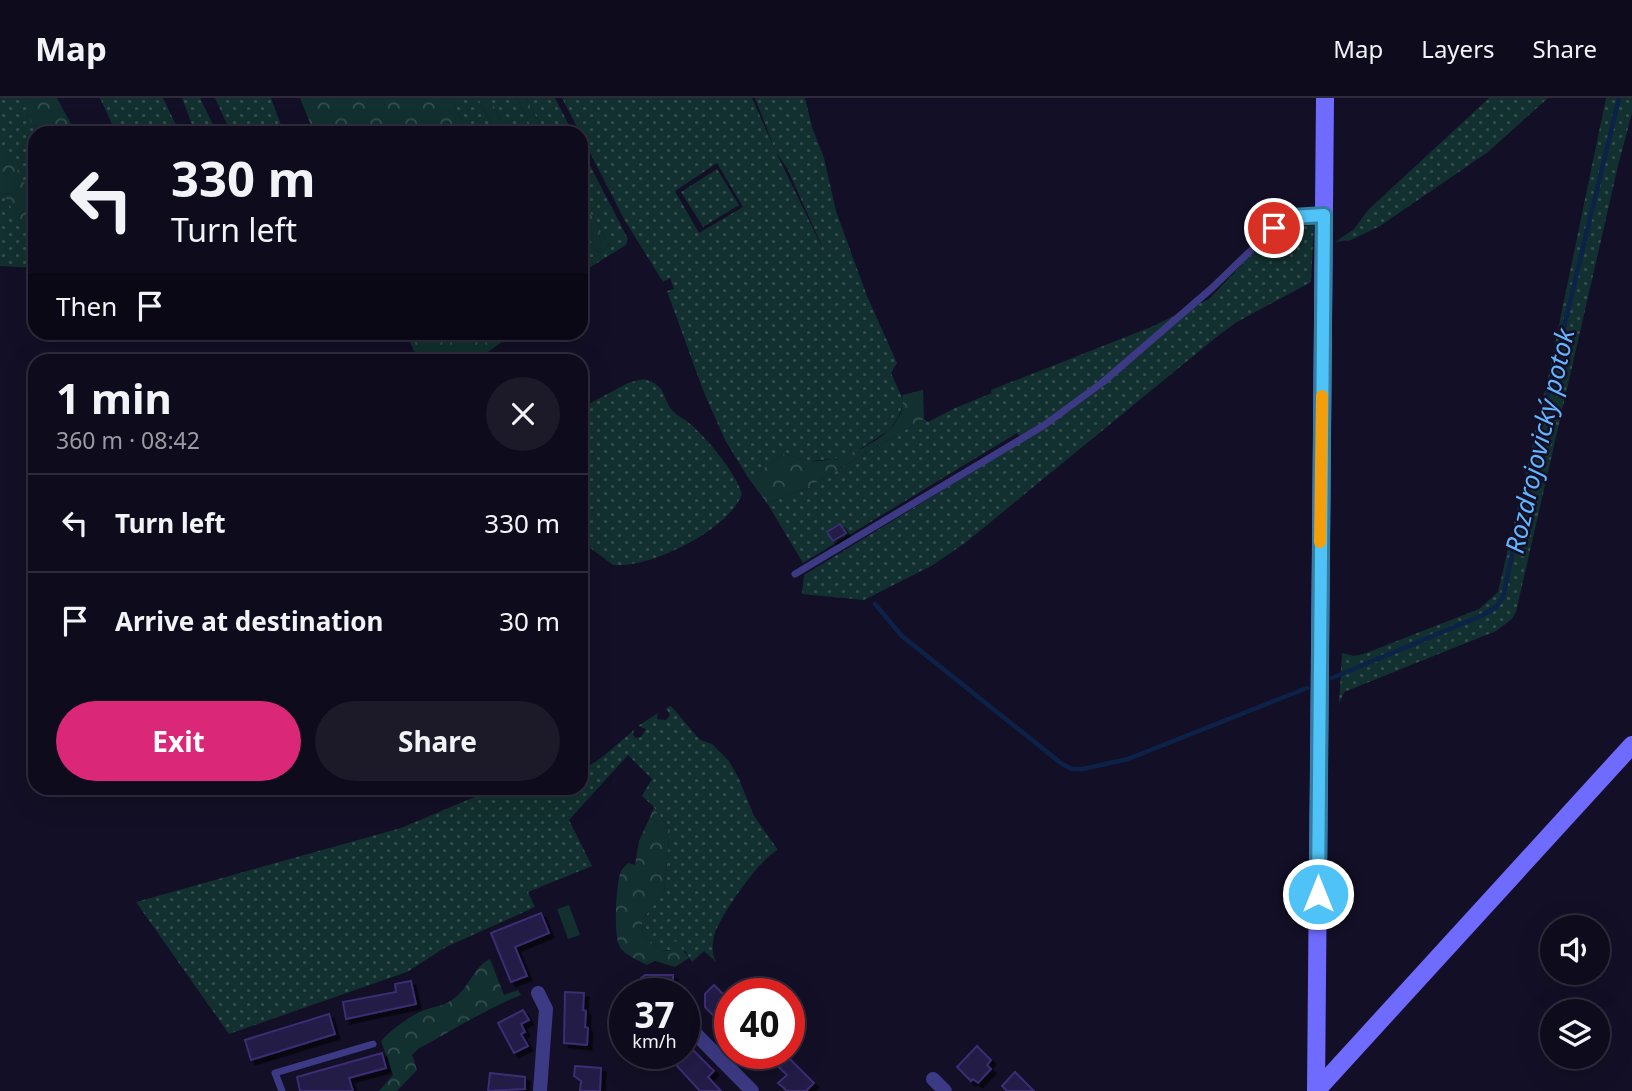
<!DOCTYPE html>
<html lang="en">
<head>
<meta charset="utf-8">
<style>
	body { margin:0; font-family:"Noto Sans",sans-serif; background:#1c1929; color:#f1f3f6; height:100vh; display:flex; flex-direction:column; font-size:26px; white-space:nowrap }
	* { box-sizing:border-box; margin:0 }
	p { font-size:23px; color:#9b9ba3 }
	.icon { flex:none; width:38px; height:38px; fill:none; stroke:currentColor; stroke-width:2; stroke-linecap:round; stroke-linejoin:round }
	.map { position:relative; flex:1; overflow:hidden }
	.panel { position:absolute; left:28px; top:256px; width:560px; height:441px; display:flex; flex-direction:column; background:#0e0b1c; border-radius:21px; box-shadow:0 7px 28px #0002,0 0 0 2px #2e2b3b }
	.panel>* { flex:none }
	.hud { position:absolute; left:28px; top:28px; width:560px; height:214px; border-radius:21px; box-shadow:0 7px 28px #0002,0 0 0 2px #2e2b3b; background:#0e0b1c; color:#f1f3f6; overflow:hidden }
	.tools { position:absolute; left:1540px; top:817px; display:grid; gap:14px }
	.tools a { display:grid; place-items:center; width:70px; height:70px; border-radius:50%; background:#0e0b1c; box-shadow:0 7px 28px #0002,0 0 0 2px #2e2b3b; font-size:35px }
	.speed { position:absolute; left:609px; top:880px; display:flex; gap:14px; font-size:35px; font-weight:700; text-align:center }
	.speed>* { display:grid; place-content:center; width:91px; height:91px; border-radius:50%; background:#0e0b1c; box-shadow:0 7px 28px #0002,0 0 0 2px #2e2b3b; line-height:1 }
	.speed small { font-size:18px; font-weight:400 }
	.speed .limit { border:10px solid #d22; background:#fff; color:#111 }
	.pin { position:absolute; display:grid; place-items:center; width:60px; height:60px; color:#fff; margin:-30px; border:4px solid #fff; border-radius:50%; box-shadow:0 2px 7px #0007 }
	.me { position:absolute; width:77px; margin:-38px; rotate:0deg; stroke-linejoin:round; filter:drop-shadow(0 0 5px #0008) }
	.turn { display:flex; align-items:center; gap:24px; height:147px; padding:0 28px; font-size:32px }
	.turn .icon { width:91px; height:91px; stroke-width:2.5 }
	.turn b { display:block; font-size:49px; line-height:60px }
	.then { display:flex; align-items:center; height:66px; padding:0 28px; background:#0003; gap:14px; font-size:26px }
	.round { display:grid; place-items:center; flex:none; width:74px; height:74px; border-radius:37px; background:#1c1929 }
	.head { display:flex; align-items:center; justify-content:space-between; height:119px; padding:0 28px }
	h1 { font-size:42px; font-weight:700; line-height:52px }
	.action { display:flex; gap:14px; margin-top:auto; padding:14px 28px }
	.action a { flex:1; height:80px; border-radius:42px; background:#db2777; color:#fff; font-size:28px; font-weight:700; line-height:80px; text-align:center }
	.action a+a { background:#1c1929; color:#f1f3f6 }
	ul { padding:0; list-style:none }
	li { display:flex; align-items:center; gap:21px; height:98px; padding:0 28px; border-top:2px solid #2e2b3b }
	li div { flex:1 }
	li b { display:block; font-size:26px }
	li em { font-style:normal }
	header { display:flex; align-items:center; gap:42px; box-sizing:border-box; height:98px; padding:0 35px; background:#0e0b1c; border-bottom:2px solid #2e2b3b }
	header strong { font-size:33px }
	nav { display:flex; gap:38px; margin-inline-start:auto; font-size:24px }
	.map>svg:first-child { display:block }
	.grass { fill:url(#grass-dots); fill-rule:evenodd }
	.forest { fill:url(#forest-crowns) }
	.pitch { fill:#12302f }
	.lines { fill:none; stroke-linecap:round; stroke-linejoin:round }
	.stream { stroke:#0c2248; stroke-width:4.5 }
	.building { fill:#241b47; stroke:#3b2d73; stroke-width:2; filter:url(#shadow) }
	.lane { stroke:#3d3a85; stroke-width:7 }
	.street { stroke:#3d3a85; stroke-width:14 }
	.secondary { stroke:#6f6bff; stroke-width:18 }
	.route-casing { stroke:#337fa1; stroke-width:18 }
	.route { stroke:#4fc3f7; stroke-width:12 }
	.slow { stroke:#f59e0b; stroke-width:12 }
	.labels { text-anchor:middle; stroke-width:5; stroke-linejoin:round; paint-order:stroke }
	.water-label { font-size:26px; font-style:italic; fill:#62b6ff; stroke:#130f26 }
</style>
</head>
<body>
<header>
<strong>Map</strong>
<nav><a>Map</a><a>Layers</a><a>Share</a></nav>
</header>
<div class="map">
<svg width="1632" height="993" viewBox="0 0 1632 993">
	<defs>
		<pattern id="grass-dots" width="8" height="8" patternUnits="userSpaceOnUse" patternTransform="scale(1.75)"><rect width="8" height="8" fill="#12302f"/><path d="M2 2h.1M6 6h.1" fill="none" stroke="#344d4e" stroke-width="1.8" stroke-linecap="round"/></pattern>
		<pattern id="forest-crowns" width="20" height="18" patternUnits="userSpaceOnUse" patternTransform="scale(1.75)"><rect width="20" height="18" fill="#12302f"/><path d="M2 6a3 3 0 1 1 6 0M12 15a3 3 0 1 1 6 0" fill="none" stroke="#344d4e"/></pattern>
		<filter id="shadow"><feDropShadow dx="4.5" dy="4.5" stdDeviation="0" flood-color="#0009"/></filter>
	</defs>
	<rect width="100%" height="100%" fill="#130f26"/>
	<g class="grass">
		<polygon points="0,0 26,0 26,16 33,27 46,31 51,35 35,35 35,170 0,168"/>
		<polygon points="100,0 163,0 180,35 116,35"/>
		<polygon points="182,0 200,0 217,35 195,35"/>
		<polygon points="215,0 271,0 284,35 231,35"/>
		<polygon points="451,0 478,0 496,35 469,35"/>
		<polygon points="490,0 517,0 534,35 507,35"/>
		<polygon points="526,0 555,0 573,35 545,35"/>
		<path d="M562 0H752L776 54 755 0H805L812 29 824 60 836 113 867 198 897 265 891 275 904 304 898 320 889 332 852 356 833 361 809 363 783 356 749 381 725 342 703 292 667 193 674 191 670 180 663 184 624 121ZM777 56 787 70 822 148 821 147ZM717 65 743 109 699 135 675 93Z"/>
		<polygon points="1489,0 1548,0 1488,54 1380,128 1351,142 1335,144 1354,131 1368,112"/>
		<polygon points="1606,0 1632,0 1632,15 1618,68 1516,514 1512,521 1496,533 1344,594 1339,606 1342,555 1354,558 1366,555 1479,511 1498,494 1550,270"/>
		<polygon points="581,50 628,141 626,147 581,175 581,126 597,153 603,154 609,147 581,99"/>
		<polygon points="717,71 739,107 703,129 681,94"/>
		<polygon points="1314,127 1311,184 1237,224 1219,237 965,445 933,467 864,502 802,496 804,477 1023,343 1017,335 803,465 767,405 805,391 924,321 928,324 955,310 992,295 991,292 1151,229 1209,201 1264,143 1288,130"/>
		<path d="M643 281C669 287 660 301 675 315 679 319 684 321 689 325 706 339 736 375 742 396 729 432 649 471 613 467L581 443V310L628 285Z"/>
		<path d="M671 608 700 642 712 646 729 663 739 681 754 718 778 752C761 759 719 819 714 838 712 848 712 856 716 864L704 853 692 864 685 853 661 852 643 837 642 822 664 795 670 732 653 708 642 698 652 681 628 657 569 722 592 768 528 794 535 809 446 849 407 874 229 936 136 804 401 730 496 690H581V673L601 660 634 632 633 637 636 640 641 639 646 631 638 628 658 615 657 621 666 622 670 617 666 610Z"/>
	</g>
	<g class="forest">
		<polygon points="26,0 57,0 76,35 51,35 46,31 33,27 26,16"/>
		<polygon points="300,0 451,0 469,35 314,35"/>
		<polygon points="478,0 490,0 507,35 496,35"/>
		<polygon points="517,0 526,0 545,35 534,35"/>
		<polygon points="0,44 35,102 35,151 0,90"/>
		<polygon points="581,99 609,147 603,154 597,153 581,126"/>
		<polygon points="406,235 514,235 477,262 418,262"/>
		<path d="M923 292 924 321 805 391 767 405 749 381 783 356C795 359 807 364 820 363 849 361 911 333 902 297Z"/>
		<path d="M654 710 670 732 664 795 642 822 643 837 661 852 671 853V845L676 843 689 860 675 869 655 863 647 867C638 862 626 858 620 849 613 839 616 784 621 773 623 770 626 767 628 765L635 767 639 743Z"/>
		<path d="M490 861 504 897 518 892 521 897C484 912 453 932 418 951L412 957 417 972 397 993H379L393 977 381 943C392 931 407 920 422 913 436 907 443 910 457 898 470 887 474 869 490 861Z"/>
	</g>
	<polygon class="pitch" points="569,807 580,837 568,841 557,811"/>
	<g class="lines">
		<g class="stream">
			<polyline points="875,506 902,538 1062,666 1072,671 1083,671 1128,661 1307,590"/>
			<polyline points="1332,580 1483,517 1496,509 1503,499 1536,345 1619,0"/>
		</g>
	</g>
	<g class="building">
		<polygon points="840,426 846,435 833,443 827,434"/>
		<polygon points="541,815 549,835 515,849 527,878 511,884 491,835"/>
		<polygon points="645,877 673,877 673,896 651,896 641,885 641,880"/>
		<polygon points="411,883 416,906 346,921 343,904 396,894 395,886"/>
		<polygon points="714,887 730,903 730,924 719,913 714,918 705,909 705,896"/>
		<polygon points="565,894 584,895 583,912 586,913 585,929 588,930 587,947 564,945"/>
		<polygon points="523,912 529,922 521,926 525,934 521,936 528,948 514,955 498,925"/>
		<polygon points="329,916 335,936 251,962 245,942"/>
		<polygon points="684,943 714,973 708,979 721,993 700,993 666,956 684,956"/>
		<polygon points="977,948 991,962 987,967 991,971 978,985 973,981 971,983 957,969"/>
		<polygon points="382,955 386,970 349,980 353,993 300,993 297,979"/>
		<polygon points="765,956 785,956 814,985 806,993 787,993 778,985 787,977"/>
		<polygon points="575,968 601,970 600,993 580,993 581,983 574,978"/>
		<polygon points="1015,974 1034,993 1007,993 1002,988"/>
		<polygon points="490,975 525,979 525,991 488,993"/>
	</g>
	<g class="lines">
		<g class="lane">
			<polyline points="795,476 1043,328 1103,284 1212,190 1274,130 1292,119 1323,117"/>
			<polyline points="282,993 275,975 373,946"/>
		</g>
		<g class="street">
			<polyline points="538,895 546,911 540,993"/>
			<polyline points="684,924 752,993"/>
			<polyline points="933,981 945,993"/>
		</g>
		<g class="secondary">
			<polyline points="1316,992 1325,0"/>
			<polyline points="1316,993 1632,647"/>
		</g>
	</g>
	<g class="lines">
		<g class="route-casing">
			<polyline id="route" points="1274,130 1292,119 1324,117 1318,796"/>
		</g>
		<use href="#route" class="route"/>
		<polyline class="slow" points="1320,444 1322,298"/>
	</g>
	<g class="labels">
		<g class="water-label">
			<text transform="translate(1540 343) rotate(-77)" y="9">Rozdrojovický potok</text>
		</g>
	</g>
</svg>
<div class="tools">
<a><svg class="icon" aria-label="sound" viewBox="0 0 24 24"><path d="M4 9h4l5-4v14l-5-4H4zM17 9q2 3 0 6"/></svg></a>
<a><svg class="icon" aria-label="layers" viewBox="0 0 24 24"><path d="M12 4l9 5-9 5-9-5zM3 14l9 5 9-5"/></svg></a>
</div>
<div class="speed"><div>37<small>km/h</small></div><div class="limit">40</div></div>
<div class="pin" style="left:1274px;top:130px;background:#d93025"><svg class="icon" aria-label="arrive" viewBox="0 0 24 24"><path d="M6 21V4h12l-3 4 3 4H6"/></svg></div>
<svg class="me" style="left:1318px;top:796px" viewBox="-20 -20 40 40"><circle r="17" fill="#4fc3f7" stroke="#fff" stroke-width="3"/><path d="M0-11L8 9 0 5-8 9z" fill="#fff"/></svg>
<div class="hud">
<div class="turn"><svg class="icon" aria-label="left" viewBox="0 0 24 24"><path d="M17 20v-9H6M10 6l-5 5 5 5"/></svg><div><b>330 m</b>Turn left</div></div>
<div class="then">Then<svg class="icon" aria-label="arrive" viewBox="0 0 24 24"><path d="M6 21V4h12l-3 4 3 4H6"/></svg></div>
</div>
<section class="panel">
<div class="head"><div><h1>1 min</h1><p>360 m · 08:42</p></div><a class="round"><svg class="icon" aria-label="close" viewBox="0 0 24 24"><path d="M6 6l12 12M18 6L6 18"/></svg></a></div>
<ul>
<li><svg class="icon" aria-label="left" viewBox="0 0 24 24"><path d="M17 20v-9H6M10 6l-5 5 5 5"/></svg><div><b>Turn left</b></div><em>330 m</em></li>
<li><svg class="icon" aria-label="arrive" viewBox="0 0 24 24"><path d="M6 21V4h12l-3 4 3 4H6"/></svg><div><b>Arrive at destination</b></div><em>30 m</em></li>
</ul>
<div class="action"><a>Exit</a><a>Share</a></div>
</section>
</div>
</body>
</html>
